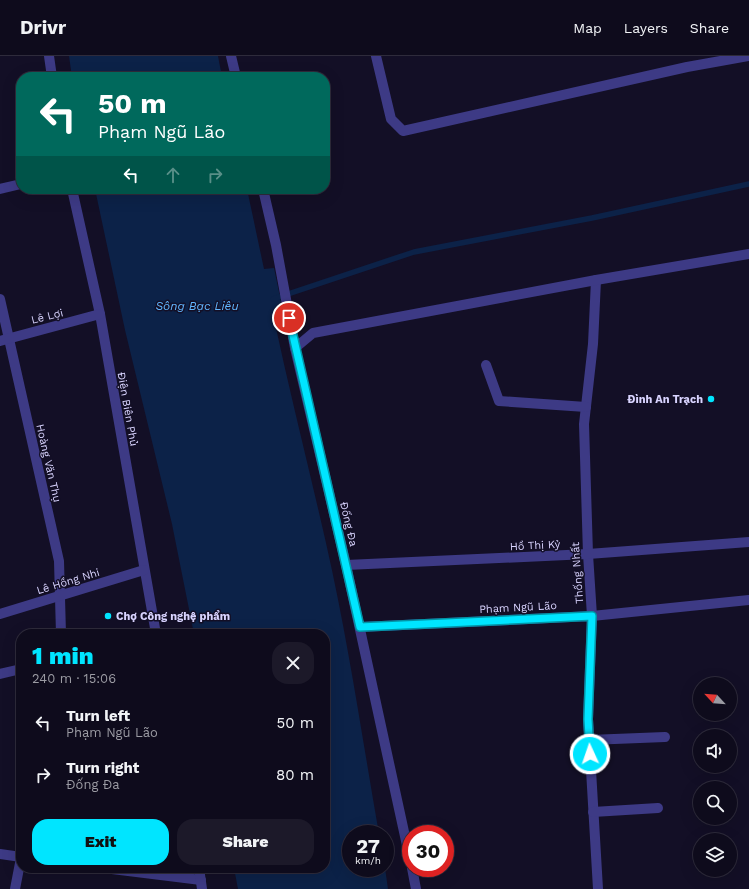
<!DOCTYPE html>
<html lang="en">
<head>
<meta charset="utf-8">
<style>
	body { margin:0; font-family:"Work Sans",sans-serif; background:#1c1929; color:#f1f3f6; height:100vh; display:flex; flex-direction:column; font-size:15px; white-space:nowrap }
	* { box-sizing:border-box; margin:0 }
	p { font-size:13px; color:#9b9ba3 }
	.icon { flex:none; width:22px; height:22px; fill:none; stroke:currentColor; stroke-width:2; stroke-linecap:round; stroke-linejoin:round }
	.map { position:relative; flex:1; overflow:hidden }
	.panel { position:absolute; left:16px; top:573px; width:314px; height:244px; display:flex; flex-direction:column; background:#0e0b1c; border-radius:16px; box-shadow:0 4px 16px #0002,0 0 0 1px #2e2b3b }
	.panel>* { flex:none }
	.banner { position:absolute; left:16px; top:16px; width:314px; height:122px; border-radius:16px; box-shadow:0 4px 16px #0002,0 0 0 1px #2e2b3b; background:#00695c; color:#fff; overflow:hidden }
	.needle { width:26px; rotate:296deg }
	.fabs { position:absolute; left:693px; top:621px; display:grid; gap:8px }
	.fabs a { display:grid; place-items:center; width:44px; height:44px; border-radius:50%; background:#0e0b1c; box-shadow:0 4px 16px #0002,0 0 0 1px #2e2b3b; font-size:20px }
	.speed { position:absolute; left:342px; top:769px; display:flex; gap:8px; font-size:20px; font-weight:700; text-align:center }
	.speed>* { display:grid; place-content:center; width:52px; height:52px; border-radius:50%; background:#0e0b1c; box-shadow:0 4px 16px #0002,0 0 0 1px #2e2b3b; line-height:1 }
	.speed small { font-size:10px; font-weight:400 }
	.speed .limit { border:6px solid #d22; background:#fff; color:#111 }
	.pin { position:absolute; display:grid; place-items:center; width:34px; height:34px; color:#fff; margin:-17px; border:2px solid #fff; border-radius:50%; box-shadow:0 1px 4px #0007 }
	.me { position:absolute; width:44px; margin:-22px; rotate:357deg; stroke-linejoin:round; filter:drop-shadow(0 0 3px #0008) }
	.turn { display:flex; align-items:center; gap:14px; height:84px; padding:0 16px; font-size:18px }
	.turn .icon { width:52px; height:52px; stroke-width:2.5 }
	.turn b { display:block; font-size:28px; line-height:34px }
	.lanes { display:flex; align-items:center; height:38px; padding:0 16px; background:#0003; justify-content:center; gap:20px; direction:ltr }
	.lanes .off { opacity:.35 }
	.round { display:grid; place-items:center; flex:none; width:42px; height:42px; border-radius:16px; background:#1c1929 }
	.overview { display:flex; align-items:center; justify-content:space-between; height:68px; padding:0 16px }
	h1 { font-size:24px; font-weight:800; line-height:30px; color:#00e5ff }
	.button { display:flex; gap:8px; margin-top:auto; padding:8px 16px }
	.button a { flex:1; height:46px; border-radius:16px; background:#00e5ff; color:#111; font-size:16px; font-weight:800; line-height:46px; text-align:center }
	.button a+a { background:#1c1929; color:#f1f3f6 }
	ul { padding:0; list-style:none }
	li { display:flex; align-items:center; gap:12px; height:52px; padding:0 16px }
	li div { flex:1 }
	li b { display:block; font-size:15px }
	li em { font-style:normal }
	header { display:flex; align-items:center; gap:24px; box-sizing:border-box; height:56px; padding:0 20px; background:#0e0b1c; border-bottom:1px solid #2e2b3b }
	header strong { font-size:19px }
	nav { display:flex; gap:22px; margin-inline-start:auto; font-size:14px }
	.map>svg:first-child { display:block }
	.water { fill:#0c2248 }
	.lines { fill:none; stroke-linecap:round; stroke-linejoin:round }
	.stream { stroke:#0c2248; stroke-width:5.5 }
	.minor { stroke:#3d3a85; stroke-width:10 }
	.route-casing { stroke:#0095a6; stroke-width:10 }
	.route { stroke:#00e5ff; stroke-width:7 }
	.poi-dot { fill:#00e5ff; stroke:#130f26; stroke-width:1.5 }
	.labels { text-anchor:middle; stroke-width:3; stroke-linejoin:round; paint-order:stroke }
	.street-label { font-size:11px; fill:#d9d4ff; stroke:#130f26 }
	.poi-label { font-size:11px; font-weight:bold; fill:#d9d4ff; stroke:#130f26; text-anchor:end }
	.water-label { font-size:12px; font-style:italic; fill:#62b6ff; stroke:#130f26 }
</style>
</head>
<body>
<header>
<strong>Drivr</strong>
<nav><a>Map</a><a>Layers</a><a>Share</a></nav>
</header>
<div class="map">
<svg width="749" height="833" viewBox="0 0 749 833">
	<rect width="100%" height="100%" fill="#130f26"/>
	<g class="water">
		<polygon points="69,0 218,0 222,21 72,21"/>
		<path d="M95 133H247L264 213 274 212 284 260 274 263C290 338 309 412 326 487 348 583 362 681 379 778H351V812H385L388 833H238L234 812H325V578H194L172 468 125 274Z"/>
	</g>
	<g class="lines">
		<polyline class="stream" points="273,243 414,196 592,162 749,128"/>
		<g class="minor">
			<polyline points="49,0 52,21"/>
			<polyline points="231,0 236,21"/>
			<polyline points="376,0 391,63 403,75 687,11 748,0"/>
			<polyline points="0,133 21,128"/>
			<polyline points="72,133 100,258 156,578"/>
			<polyline points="263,133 276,189 295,292 346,509 411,808"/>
			<polyline points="596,224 593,288 584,368 588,498 592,560 588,663 598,833"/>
			<polyline points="0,243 59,505 61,578"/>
			<polyline points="0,285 100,258"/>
			<polyline points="295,292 313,277 596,224 749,198"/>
			<polyline points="486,309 499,345 586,351"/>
			<polyline points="346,509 588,498 749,486"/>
			<polyline points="0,558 144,514"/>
			<polyline points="360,571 592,560 749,544"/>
			<polyline points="0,618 21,613"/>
			<polyline points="589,684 665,681"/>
			<polyline points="593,756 658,752"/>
			<polyline points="0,798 21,801"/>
			<polyline points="104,812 201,824"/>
			<polyline points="199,812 202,833"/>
			<polyline points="412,812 416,833"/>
			<polyline points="15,833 21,802"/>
		</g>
	</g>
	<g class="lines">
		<g class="route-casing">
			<polyline id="route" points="289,262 360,571 592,560 588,663 590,698"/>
		</g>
		<use href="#route" class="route"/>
	</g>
	<g class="poi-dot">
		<circle cx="711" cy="343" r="4"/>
		<circle cx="108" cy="560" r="4"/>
	</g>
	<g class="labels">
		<g class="street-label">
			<text transform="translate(47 260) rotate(-14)" y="4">Lê Lợi</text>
			<text transform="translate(128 353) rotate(80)" y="4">Điện Biên Phủ</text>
			<text transform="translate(49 407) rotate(77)" y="4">Hoàng Văn Thụ</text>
			<text transform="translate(349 468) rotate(77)" y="4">Đống Đa</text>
			<text transform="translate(535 489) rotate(-3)" y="4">Hồ Thị Kỷ</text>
			<text transform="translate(577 517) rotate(-94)" y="4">Thống Nhất</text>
			<text transform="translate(68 525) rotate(-17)" y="4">Lê Hồng Nhi</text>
			<text transform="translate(518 551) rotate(-3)" y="4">Phạm Ngũ Lão</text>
		</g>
		<g class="poi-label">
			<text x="703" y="347">Đình An Trạch</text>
			<text x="116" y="564" text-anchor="start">Chợ Công nghệ phẩm</text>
		</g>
		<g class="water-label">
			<text x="197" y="254">Sông Bạc Liêu</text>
		</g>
	</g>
</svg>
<div class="fabs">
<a><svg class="needle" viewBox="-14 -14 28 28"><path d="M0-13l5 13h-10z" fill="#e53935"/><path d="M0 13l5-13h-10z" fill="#9b9ba3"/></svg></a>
<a><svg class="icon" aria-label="sound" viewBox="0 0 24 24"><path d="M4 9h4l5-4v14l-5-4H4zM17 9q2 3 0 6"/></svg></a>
<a><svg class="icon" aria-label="search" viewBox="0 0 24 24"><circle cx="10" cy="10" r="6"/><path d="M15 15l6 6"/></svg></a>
<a><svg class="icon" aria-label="layers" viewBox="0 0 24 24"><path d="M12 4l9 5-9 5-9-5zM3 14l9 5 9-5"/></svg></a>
</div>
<div class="speed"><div>27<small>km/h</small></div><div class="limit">30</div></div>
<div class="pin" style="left:289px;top:262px;background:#d93025"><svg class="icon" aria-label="arrive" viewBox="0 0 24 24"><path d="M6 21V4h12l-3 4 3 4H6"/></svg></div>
<svg class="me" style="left:590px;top:698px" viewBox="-20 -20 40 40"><circle r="17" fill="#00e5ff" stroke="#fff" stroke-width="3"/><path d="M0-11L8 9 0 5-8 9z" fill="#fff"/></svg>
<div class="banner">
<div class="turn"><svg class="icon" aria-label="left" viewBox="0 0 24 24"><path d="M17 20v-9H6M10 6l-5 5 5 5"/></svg><div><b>50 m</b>Phạm Ngũ Lão</div></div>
<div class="lanes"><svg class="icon" aria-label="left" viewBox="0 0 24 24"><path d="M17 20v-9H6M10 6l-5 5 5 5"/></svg><svg class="icon off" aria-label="ahead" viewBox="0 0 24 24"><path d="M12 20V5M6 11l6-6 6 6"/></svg><svg class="icon off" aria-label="right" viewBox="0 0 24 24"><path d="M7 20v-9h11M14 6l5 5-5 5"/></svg></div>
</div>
<section class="panel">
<div class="overview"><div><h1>1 min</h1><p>240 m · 15:06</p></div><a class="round"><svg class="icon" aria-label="close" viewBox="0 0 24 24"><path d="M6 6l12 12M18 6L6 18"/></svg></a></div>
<ul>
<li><svg class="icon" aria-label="left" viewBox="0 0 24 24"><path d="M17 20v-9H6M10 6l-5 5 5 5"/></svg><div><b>Turn left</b><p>Phạm Ngũ Lão</p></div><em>50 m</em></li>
<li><svg class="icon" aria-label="right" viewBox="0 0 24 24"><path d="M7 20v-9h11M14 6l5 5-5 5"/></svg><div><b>Turn right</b><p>Đống Đa</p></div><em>80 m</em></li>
</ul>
<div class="button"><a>Exit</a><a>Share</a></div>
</section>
</div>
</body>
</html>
